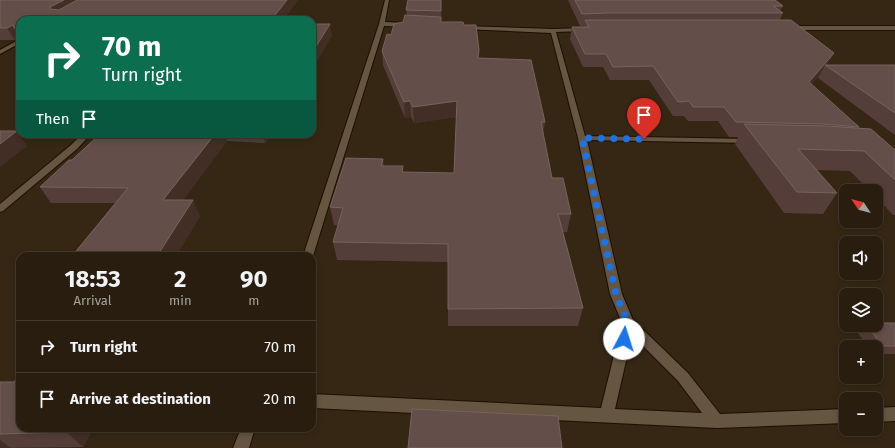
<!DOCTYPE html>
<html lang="en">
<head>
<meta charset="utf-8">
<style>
	body { margin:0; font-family:"Fira Sans",sans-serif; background:#342a1d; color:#f1f3f6; height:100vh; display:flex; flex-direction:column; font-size:15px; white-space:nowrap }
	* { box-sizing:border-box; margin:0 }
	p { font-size:13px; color:#a5a29e }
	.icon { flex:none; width:22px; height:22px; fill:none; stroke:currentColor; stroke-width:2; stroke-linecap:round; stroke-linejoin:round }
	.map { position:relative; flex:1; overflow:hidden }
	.side { position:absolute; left:16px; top:252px; width:300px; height:180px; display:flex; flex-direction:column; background:#281d0f; border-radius:12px; box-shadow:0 2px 6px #0003,0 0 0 1px #443b2f }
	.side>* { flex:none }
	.guide { position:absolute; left:16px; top:16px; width:300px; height:122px; border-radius:12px; box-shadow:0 2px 6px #0003,0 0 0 1px #443b2f; background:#0b6e4f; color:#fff; overflow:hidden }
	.needle { width:26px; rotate:305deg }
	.buttons { position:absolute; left:839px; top:184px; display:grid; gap:8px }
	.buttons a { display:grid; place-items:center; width:44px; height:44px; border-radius:8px; background:#281d0f; box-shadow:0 2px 6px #0003,0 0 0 1px #443b2f; font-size:20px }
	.pin { position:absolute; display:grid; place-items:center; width:34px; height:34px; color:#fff; margin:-41px -17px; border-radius:50% 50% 50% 0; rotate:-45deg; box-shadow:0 0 4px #0007 }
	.pin .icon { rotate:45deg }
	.me { position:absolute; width:44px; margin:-22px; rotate:5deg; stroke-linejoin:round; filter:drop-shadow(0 0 3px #0008) }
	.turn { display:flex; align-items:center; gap:14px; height:84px; padding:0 20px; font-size:18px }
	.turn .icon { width:52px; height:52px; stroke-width:2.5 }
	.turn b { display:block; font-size:28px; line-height:34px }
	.then { display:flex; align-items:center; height:38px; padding:0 20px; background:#0003; gap:8px; font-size:15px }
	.eta { display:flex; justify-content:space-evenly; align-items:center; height:68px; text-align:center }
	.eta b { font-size:24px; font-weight:700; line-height:28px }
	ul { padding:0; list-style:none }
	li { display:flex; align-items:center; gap:12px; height:52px; padding:0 20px; border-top:1px solid #443b2f }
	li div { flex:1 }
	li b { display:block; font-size:15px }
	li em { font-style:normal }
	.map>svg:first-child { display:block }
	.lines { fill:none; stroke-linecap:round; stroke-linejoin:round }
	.street-casing { stroke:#1c0f01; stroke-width:2 }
	.street { fill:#655541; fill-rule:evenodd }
	.wall { fill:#553d39 }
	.shaded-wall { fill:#422e24 }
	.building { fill:#644e49; stroke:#77635d }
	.route { stroke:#1a73e8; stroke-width:7; stroke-dasharray:0 12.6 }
</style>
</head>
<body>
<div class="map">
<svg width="895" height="448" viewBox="0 0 895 448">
	<rect width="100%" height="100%" fill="#352714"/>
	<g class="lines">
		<g class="street-casing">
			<g id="street">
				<polygon points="385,0 389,0 385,22 408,23 411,25 408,27 384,26 313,256 312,258 312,256 303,256 379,24"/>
				<path d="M462 26 553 29 585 28 586 29 583 31 556 32 585 136 752 139V143H749L587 140 622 294 633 320 688 373 720 414 846 409V423L717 428 312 408V394L601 408 622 323 610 294 578 138 551 33 464 29 461 27ZM632 335 678 381 702 413 615 409Z"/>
				<polygon points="895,26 895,30 789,30 786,28 789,26"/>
				<polygon points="20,39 20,43 0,54 0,50"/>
				<polygon points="82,134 91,134 77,149 3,211 0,212 0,204 71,145"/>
				<polygon points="895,407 895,421 876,422 876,408"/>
				<polygon points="241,428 255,428 249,448 233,448"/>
			</g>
		</g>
		<use href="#street" class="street"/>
	</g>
	<g class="wall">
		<polygon points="0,0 298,0 283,20 20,20 20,38 15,40 0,40"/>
		<polygon points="442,0 441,22 464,25 479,58 545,122 543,132 552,178 571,214 567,232 563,232 583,308 578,326 448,326 448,262 337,260 333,242 338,225 334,225 330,207 383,159 384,166 404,173 454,173 457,117 414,123 411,117 405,118 383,65 382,51 391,35 403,22 407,15 406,10"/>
		<polygon points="568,0 775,0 783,6 780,11 783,13 780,20 834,53 827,65 895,65 895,135 818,78 821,73 811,84 859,127 858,128 895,150 895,215 893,215 876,197 876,191 870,191 850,171 817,170 837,193 823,214 784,213 735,144 738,137 729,137 718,121 688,121 684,116 673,116 649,80 610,80 603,67 583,67 570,39 572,27 584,27 584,26 580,26"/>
		<polygon points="100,134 271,134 265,143 227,141 183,200 200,216 176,256 72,256 115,203 51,203 40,187 72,160"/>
		<polygon points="895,323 895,354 876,354 876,347 869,347 857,332 864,325 876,325"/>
		<polygon points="0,382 14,382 20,428 93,428 83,447 0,448"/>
	</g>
	<g class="shaded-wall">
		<polygon points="64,0 90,0 56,19 50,9 50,7"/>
		<polygon points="287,0 298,0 283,20 271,20"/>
		<polygon points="441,0 442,0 441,23"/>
		<polygon points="330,24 332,36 312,70 313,72 312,74 312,53"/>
		<polygon points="13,25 20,38 15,40 7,28"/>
		<polygon points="834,53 827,66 825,65 821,73 802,96 809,82"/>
		<polygon points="410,101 411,117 405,118 404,102"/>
		<polygon points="457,101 457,117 414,123 413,107"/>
		<polygon points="17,131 27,146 0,167 0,144"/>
		<polygon points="215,134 224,134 227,141 171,216 163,200"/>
		<polygon points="262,134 271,134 265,143"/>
		<polygon points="193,200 200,216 176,256 157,256"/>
		<polygon points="69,428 93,428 83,447 66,432"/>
		<polygon points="0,440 11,448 0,448"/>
	</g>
	<g class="building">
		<polygon points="0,0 64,0 50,7 50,9 59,10 77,0 287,0 271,20 20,20 20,28 14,28 13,25 7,28 0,28"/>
		<polygon points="408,0 441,0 441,11 406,10"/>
		<polygon points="575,0 775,0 783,6 773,6 783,13 607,13 582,14"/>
		<polygon points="405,15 441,17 441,22 463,22 464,25 476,25 479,50 478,58 531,60 545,122 541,122 552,178 563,178 571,214 558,214 583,308 448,309 448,244 333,242 343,208 330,207 346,158 383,159 381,166 403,166 402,172 454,173 457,101 413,107 410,101 404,102 382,51 387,34 391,35 394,24 403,22"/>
		<polygon points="585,20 791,20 834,53 809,82 859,127 823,124 736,122 724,107 693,107 689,101 678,102 653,66 613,67 606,54 585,54 572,27 589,27"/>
		<polygon points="312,24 330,24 312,53"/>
		<polygon points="825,65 895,65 895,113"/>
		<polygon points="744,124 826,126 871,129 895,150 895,180 864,151 798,149 837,193 797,192"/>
		<polygon points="0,131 17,131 0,144"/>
		<polygon points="100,134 215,134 163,200 193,200 157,256 72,256 128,188 40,187 69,160 72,160"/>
		<polygon points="876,323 895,323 895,346 882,346 867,325 876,325"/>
		<polygon points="20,373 20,428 69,428 66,432 0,434 0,382 14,382"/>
		<polygon points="412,409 558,416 562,448 408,448"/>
	</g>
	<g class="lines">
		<polyline class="route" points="624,339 628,323 616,294 582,138 644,139"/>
	</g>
</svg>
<div class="buttons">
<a><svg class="needle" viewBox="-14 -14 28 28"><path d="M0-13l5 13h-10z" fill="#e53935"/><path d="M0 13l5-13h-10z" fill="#a5a29e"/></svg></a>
<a><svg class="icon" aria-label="sound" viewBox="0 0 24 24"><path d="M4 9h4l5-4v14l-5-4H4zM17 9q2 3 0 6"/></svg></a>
<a><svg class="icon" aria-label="layers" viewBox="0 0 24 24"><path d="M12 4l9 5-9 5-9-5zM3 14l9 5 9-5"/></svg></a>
<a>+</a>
<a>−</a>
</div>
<div class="pin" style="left:644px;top:139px;background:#d93025"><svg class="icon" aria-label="arrive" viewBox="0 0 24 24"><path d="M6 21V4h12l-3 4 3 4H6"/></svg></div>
<svg class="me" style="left:624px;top:339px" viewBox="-20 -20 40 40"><circle r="19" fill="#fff"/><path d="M0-13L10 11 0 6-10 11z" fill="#1a73e8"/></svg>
<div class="guide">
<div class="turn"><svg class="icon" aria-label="right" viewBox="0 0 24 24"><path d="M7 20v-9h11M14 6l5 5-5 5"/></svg><div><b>70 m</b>Turn right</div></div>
<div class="then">Then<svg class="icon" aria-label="arrive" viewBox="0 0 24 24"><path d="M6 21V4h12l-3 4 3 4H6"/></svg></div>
</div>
<section class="side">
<div class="eta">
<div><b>18:53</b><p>Arrival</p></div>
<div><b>2</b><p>min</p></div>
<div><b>90</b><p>m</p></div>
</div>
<ul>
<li><svg class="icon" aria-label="right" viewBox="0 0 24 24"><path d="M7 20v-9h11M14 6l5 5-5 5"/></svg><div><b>Turn right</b></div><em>70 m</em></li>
<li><svg class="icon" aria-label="arrive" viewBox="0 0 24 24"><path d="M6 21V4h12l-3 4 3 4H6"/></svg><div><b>Arrive at destination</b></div><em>20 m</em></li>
</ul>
</section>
</div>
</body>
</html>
